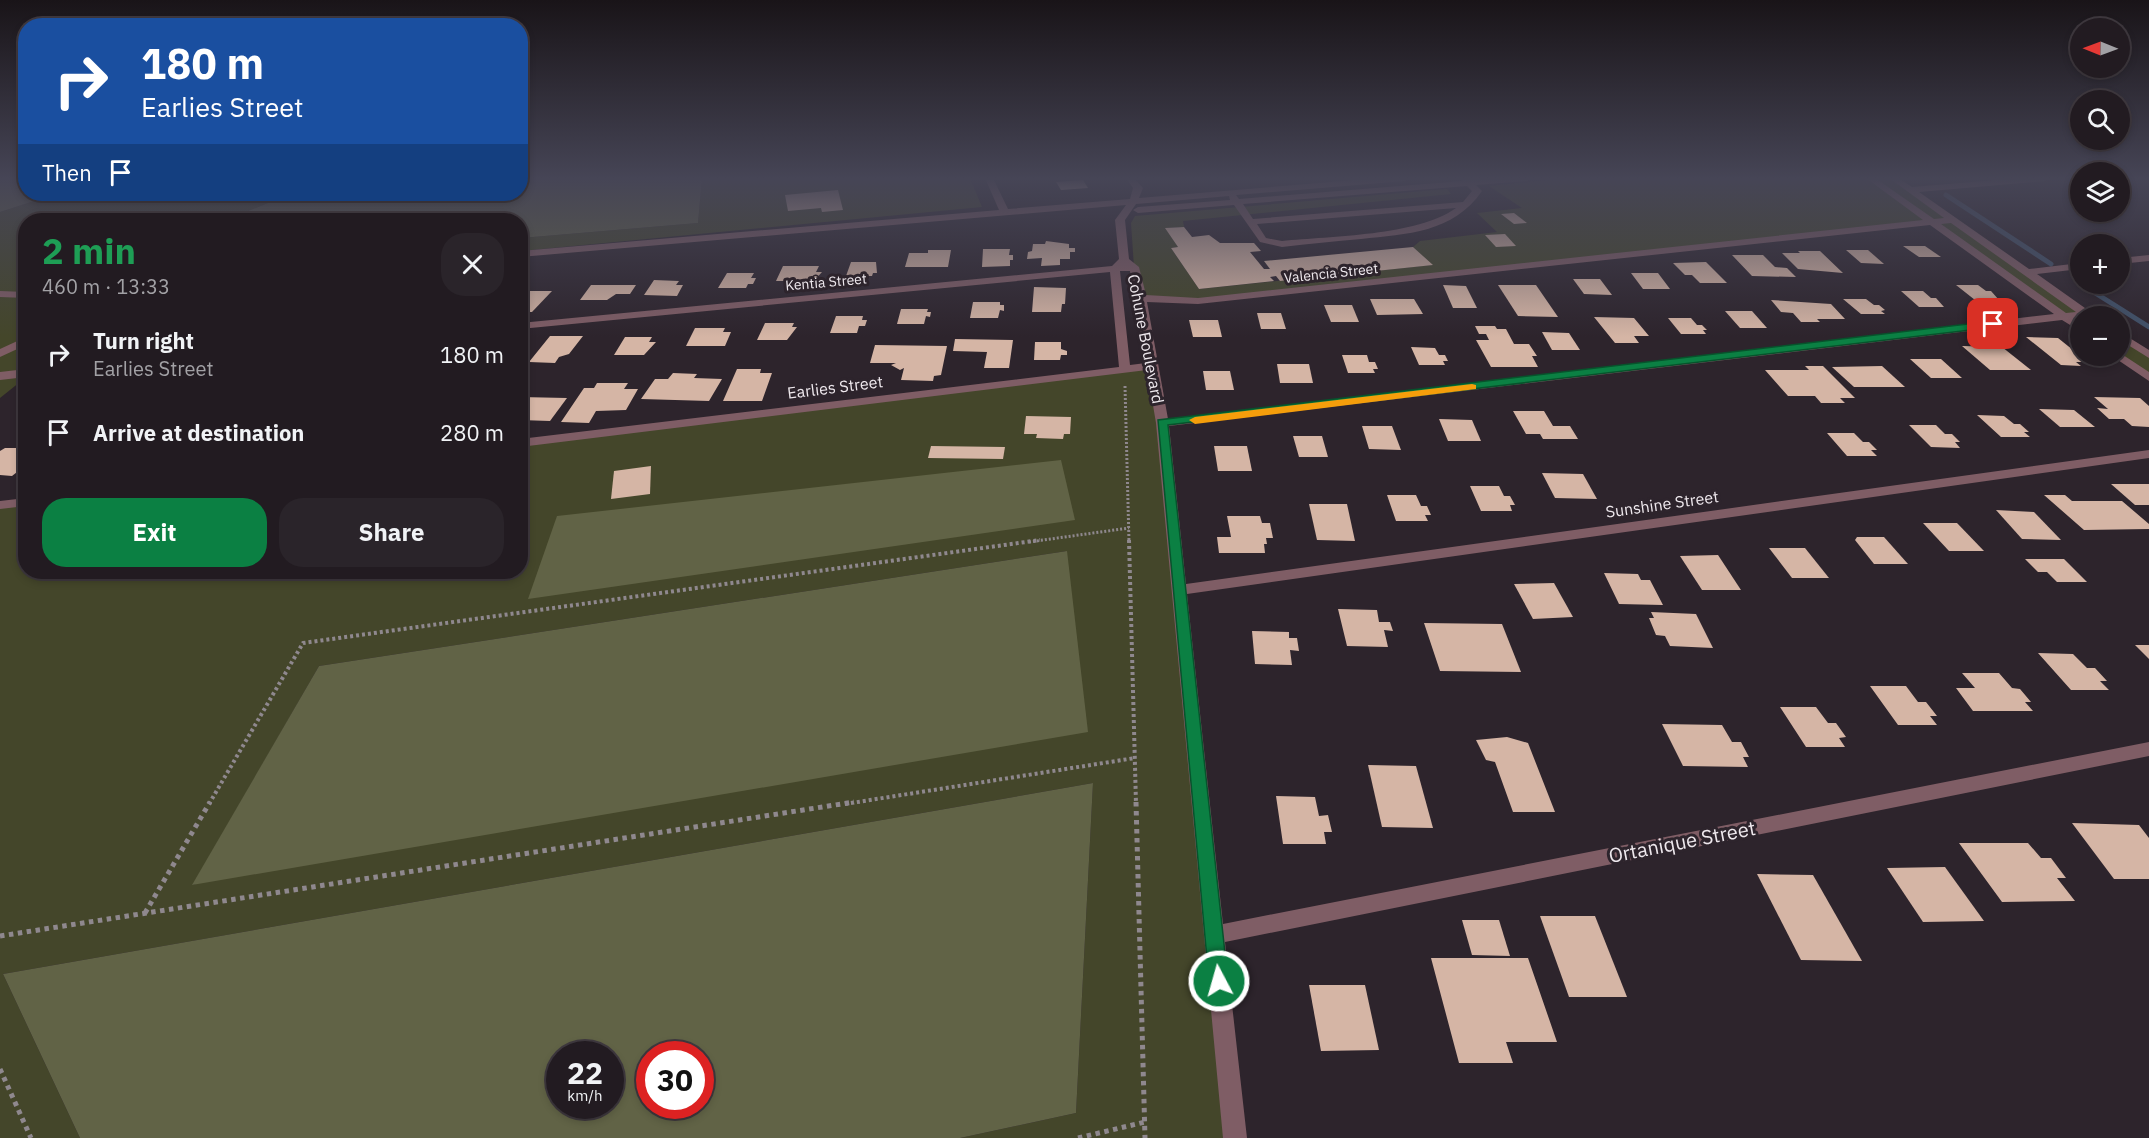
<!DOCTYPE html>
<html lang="en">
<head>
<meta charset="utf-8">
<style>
	body { margin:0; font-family:"IBM Plex Sans",sans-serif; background:#2a242a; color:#f1f3f6; height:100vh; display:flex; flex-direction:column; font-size:22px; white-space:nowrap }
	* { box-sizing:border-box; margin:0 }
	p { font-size:20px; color:#a2a1a5 }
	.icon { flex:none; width:33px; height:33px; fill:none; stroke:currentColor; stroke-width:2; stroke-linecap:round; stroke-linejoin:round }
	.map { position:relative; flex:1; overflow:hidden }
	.panel { position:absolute; left:18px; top:213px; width:510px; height:366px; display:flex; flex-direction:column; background:#221b21; border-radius:24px; box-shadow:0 3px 9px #0003,0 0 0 2px #3f393f }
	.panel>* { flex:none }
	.hud { position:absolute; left:18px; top:18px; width:510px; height:183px; border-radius:24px; box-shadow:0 3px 9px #0003,0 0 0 2px #3f393f; background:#1a4fa0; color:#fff; overflow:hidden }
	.needle { width:39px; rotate:271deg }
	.buttons { position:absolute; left:2070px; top:18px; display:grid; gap:12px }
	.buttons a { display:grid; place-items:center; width:60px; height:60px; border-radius:50%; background:#221b21; box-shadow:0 3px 9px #0003,0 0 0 2px #3f393f; font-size:30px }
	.speed { position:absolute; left:546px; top:1041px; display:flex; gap:12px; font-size:30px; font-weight:700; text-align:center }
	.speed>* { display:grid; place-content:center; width:78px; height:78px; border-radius:50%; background:#221b21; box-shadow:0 3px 9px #0003,0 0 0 2px #3f393f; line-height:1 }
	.speed small { font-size:15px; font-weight:400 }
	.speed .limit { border:9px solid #d22; background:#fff; color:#111 }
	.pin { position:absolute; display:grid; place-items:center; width:51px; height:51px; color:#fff; margin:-26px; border-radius:12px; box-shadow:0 3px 9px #0006 }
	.me { position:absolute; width:66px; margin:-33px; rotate:354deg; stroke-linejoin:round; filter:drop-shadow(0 0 4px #0008) }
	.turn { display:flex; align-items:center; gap:21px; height:126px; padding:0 24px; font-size:27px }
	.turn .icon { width:78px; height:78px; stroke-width:2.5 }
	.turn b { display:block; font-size:42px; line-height:51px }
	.then { display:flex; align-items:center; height:57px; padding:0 24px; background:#0003; gap:12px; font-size:22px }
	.round { display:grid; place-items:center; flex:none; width:63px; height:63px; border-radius:24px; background:#2a242a }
	.summary { display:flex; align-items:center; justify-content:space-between; height:102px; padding:0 24px }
	h1 { font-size:36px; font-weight:800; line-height:45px; color:#1e9e55 }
	.action { display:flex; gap:12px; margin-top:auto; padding:12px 24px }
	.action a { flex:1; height:69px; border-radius:24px; background:#0b8043; color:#fff; font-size:24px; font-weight:800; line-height:69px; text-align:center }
	.action a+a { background:#2a242a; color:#f1f3f6 }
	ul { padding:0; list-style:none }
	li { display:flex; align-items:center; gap:18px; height:78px; padding:0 24px }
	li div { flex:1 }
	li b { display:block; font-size:22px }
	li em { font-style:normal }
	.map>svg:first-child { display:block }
	.green { fill:#44462a; fill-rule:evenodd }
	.forest { fill:#616346; fill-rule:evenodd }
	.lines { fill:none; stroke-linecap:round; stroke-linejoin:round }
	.stream { stroke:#415168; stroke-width:5 }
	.building { fill:#d5b5a5 }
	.path-far2 { stroke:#8f888e; stroke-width:3; stroke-dasharray:2 2; stroke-linecap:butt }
	.path-far1 { stroke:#8f888e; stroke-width:4; stroke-dasharray:3 3; stroke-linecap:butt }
	.path { stroke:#8f888e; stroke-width:5; stroke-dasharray:4.5 4.5; stroke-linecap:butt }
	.minor { fill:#7f5d65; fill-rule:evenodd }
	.route { fill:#0b8043; stroke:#07532c; stroke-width:1.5 }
	.slow { fill:#f59e0b }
	.labels { text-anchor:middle; stroke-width:6; stroke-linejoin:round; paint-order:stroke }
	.far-street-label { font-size:14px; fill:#eee8ed; stroke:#2d242c }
	.street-label { font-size:16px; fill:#eee8ed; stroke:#2d242c }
	.near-street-label { font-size:20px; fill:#eee8ed; stroke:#2d242c }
</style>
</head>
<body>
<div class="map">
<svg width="2149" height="1138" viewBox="0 0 2149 1138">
	<rect width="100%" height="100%" fill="#2d242c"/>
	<g class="green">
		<polygon points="702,178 970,178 982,207 521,251 521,238 698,223"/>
		<polygon points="1569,178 1892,178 2095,316 2080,316 2080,328 1932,222 1198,301 1141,298 1134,267 1131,223 1135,216 1447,189 1451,194 1183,221 1184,227 1166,228 1178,247 1171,248 1199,289 1432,265 1413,247 1420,241 1497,232 1477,213 1522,208 1489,186"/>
		<polygon points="56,194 290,194 226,220 26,220 25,378 0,398 0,212"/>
		<polygon points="2120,333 2149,353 2149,377 2119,356"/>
		<path d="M1154 366 1233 1138H960L1076 1113 1093 783 3 974 80 1138H0V505L25 502 26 572H520L521 443ZM1067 551 193 885 319 666Z"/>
	</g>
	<g class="forest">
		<polygon points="0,178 25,178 26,194 56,194 0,212"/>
		<polygon points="521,178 702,178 698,223 521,238 520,220 226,220 290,194 520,194"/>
		<polygon points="1061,460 1075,520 528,599 557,516"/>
		<polygon points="1067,551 1088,732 192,885 319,666"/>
		<path d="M1093 783 1076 1113 960 1138H80L3 974ZM560 1054H610V1106H560ZM650 1054H700V1106H650Z"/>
	</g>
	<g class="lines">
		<g class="stream">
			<polyline points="1946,195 2051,264"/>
			<polyline points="2081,284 2149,327"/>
		</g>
	</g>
	<g class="building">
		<polygon points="1083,180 1088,188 1061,190 1056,182"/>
		<polygon points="838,190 843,210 822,212 821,208 788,211 785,195"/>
		<polygon points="1514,213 1527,223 1514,224 1501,214"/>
		<polygon points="1184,227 1192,237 1209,235 1220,243 1254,243 1261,251 1250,252 1264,269 1270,269 1264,261 1413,247 1433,265 1280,281 1276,276 1270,277 1274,281 1199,289 1171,248 1178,247 1165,228"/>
		<polygon points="1505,234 1516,246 1496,247 1485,235"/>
		<polygon points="1046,241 1069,244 1069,248 1075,248 1075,252 1070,252 1070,259 1060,259 1060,265 1041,266 1042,258 1027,259 1028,252 1032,251 1033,244 1045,244"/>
		<polygon points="1903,246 1925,246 1941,257 1919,257"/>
		<polygon points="983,249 1010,249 1009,255 1013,255 1013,260 1010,260 1010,266 982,267"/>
		<polygon points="928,250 951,250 948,267 905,267 909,253 928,253"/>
		<polygon points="1846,250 1868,250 1884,264 1861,263"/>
		<polygon points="1798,251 1820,251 1843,273 1798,269 1782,253 1800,253"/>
		<polygon points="1732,255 1763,255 1775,267 1787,268 1796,277 1752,276"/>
		<polygon points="851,262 876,262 877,273 873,273 872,276 846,276"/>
		<polygon points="1706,262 1727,283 1700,283 1692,275 1685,275 1673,263"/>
		<polygon points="783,266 819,266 816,272 822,272 814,281 776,281"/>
		<polygon points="727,273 754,273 751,278 756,278 753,284 748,284 746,288 718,288"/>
		<polygon points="1631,273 1658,273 1670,289 1643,289"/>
		<polygon points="1573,279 1600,279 1612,295 1584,294"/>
		<polygon points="654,280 679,281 676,285 683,285 677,296 644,295"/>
		<polygon points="591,285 636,285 630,294 616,294 607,300 580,300"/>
		<polygon points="1443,285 1466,286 1477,308 1453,308"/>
		<polygon points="1498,285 1536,285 1558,317 1518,316"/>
		<polygon points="1956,285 1978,285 1986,291 1991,291 1999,300 1975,300"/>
		<polygon points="1034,287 1066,288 1065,304 1062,304 1061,312 1032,312"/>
		<polygon points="523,291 552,291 532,312 520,312"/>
		<polygon points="1901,291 1923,291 1931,298 1936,298 1944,307 1919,307"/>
		<polygon points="1370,299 1414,299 1423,314 1377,315"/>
		<polygon points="1843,299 1866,299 1874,305 1879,305 1885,310 1881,311 1885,314 1861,314"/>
		<polygon points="1771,300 1831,304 1845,319 1817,319 1820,322 1801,322 1793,313 1781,312"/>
		<polygon points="973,302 1000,302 1000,305 1004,305 1004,311 1000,310 998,318 970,318"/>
		<polygon points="1324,305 1352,305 1359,322 1331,322"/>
		<polygon points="901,309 928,309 927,312 931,312 930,317 926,316 924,324 897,324"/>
		<polygon points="1725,311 1752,311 1767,328 1740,328"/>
		<polygon points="1257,313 1281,313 1286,329 1261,329"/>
		<polygon points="836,316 863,316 862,320 867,320 865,326 859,326 857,333 830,333"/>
		<polygon points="1594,317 1634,318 1649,336 1634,336 1639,343 1615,343"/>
		<polygon points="1668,318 1691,318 1697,325 1702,325 1707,330 1703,330 1706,334 1681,334"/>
		<polygon points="1189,320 1218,320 1222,337 1193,337"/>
		<polygon points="765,323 794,323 792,327 797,327 787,340 757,340"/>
		<polygon points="1475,326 1495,326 1497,329 1506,329 1514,344 1529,344 1537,356 1532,356 1538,367 1491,367 1476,340 1489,340 1486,334 1479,334"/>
		<polygon points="695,328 725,328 723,332 731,332 725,346 686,346"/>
		<polygon points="1542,332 1569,333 1580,350 1552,350"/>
		<polygon points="550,336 583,336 569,354 559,357 555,363 529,362"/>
		<polygon points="625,337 652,337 649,342 656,342 644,355 614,355"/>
		<polygon points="2026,337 2058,338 2088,362 2076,362 2081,366 2061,365"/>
		<polygon points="955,339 1013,340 1009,368 984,368 987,352 953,351"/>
		<polygon points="1035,342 1061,342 1061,349 1067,351 1067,355 1061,355 1060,360 1034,360"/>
		<polygon points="875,345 947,346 941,375 934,376 933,381 901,380 904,368 900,370 891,365 896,363 870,363"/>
		<polygon points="1962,346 2002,347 2031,370 1990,370"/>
		<polygon points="1411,347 1435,348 1439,355 1445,355 1448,361 1443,361 1445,365 1419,365"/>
		<polygon points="1342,355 1367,355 1369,362 1375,362 1378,369 1373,369 1375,373 1348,373"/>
		<polygon points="1910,359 1941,359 1962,378 1931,378"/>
		<polygon points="1277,364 1309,364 1313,383 1280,383"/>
		<polygon points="1805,366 1823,366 1855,398 1840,398 1845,403 1821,403 1815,396 1788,396 1765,370 1809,370"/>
		<polygon points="1882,366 1905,387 1854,387 1832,367"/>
		<polygon points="737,369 761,369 760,373 772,373 762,401 723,401"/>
		<polygon points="1203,371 1230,371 1234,390 1206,390"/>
		<polygon points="673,373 697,374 694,378 722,379 709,401 641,399 655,379 668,379"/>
		<polygon points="597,383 628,383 624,389 638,389 626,410 596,411 589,423 561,422 584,388 594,388"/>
		<polygon points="520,397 567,398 550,421 520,420"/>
		<polygon points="2094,397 2140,398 2149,406 2149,427 2132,426 2124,419 2109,419 2097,408 2108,409"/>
		<polygon points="2039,409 2074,410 2095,427 2060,427"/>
		<polygon points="1513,411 1544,411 1553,426 1570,426 1578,439 1543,439 1540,434 1526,434"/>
		<polygon points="1977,415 2004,416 2014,424 2020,424 2029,432 2024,432 2030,437 2001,437"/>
		<polygon points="1026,416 1071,417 1070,434 1064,434 1063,439 1036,438 1037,434 1024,434"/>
		<polygon points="1439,419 1472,420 1481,441 1448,441"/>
		<polygon points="1909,425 1936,425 1945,434 1952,434 1960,442 1955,442 1960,448 1931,447"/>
		<polygon points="1362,426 1392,426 1401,450 1369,449"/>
		<polygon points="1827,433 1854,433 1863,442 1869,442 1877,450 1871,450 1877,456 1847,456"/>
		<polygon points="1293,436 1322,436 1328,457 1299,457"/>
		<polygon points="931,446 1005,447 1003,459 928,458"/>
		<polygon points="1214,446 1247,446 1252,471 1218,471"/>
		<polygon points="5,448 26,448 26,465 12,476 0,475 0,451"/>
		<polygon points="651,466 650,494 611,499 614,471"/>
		<polygon points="1542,473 1583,474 1597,499 1555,498"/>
		<polygon points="2111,484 2149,484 2149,505 2135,505"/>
		<polygon points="1470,486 1499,486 1504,496 1510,496 1515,505 1510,505 1512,511 1481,511"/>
		<polygon points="1387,495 1416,495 1421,506 1427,506 1431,515 1425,515 1428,521 1396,521"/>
		<polygon points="2044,495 2065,495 2072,501 2122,501 2149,524 2149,529 2084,530"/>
		<polygon points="1309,504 1347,504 1355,541 1317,540"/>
		<polygon points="1996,510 2034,512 2061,540 2022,539"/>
		<polygon points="1227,516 1260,516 1262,523 1270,523 1273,538 1266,538 1267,544 1264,544 1265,553 1219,553 1217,537 1231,537"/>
		<polygon points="1923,523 1957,523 1984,551 1949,551"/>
		<polygon points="1857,537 1884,537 1908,564 1874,564 1855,540"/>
		<polygon points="1769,548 1805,548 1829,578 1792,578"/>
		<polygon points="1718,555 1741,590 1702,590 1680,556"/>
		<polygon points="2025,559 2064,559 2087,582 2057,582 2047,572 2038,572"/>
		<polygon points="1604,573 1638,574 1641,580 1650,580 1663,605 1619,604"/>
		<polygon points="1554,583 1573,617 1533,619 1514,584"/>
		<polygon points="1338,609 1377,610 1379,622 1390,622 1393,631 1384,630 1388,647 1347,646"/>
		<polygon points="1651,612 1696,614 1713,648 1670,646 1665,636 1656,635 1649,618 1654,618"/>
		<polygon points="1424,623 1502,624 1521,672 1440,671"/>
		<polygon points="1252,631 1289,632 1289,638 1297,638 1299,651 1290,650 1292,665 1255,664"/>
		<polygon points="2135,645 2149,645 2149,659"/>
		<polygon points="2038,653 2073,654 2087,668 2095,668 2107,681 2100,681 2109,690 2071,690"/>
		<polygon points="1962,673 1999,673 2012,688 2020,689 2031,702 2025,702 2033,711 1973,711 1956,688 1975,688"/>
		<polygon points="1870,686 1906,686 1918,702 1926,702 1937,716 1930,716 1937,725 1898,725"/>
		<polygon points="1780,707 1816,707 1828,723 1836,723 1846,737 1839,738 1845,747 1806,747"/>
		<polygon points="1662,724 1722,725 1732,742 1741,742 1749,757 1743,757 1748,767 1683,766"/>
		<polygon points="1507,737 1528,743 1555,812 1513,812 1495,762 1486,760 1476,740"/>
		<polygon points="1368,765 1416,766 1433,828 1382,827"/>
		<polygon points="1276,796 1315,797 1319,816 1328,815 1332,832 1324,832 1326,844 1283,844"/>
		<polygon points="2072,823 2139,825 2149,838 2149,879 2114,879"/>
		<polygon points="1959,843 2028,843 2041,858 2051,858 2066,878 2057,878 2075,901 2002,902"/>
		<polygon points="1945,867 1984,921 1923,922 1887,868"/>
		<polygon points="1757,874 1813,875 1862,961 1801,960"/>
		<polygon points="1540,916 1595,916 1627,997 1569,997"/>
		<polygon points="1462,920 1499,920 1510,956 1472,955"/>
		<polygon points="1431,958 1528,958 1557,1042 1506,1042 1513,1063 1459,1063"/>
		<polygon points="1309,985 1365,985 1379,1050 1321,1051"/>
	</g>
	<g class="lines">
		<g class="path-far2">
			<polyline points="1125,386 1129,542"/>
			<polyline points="1029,542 1129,528"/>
		</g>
		<g class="path-far1">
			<polyline points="1129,540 1136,804"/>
			<polyline points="209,804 303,643 1040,540"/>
			<polyline points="845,804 1135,758"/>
		</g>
		<g class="path">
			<polyline points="1136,802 1145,1138"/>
			<polyline points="145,913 210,802"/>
			<polyline points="0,936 854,802"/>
			<polyline points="0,1069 31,1138"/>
			<polyline points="1078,1138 1145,1122"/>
		</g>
		<g class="minor">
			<path d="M985 178H993L1008 209 1130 199 1133 188 1126 178H1134L1143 188 1139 198 1379 178H1409L1405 181 1236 195 1239 199 1462 181V178L1471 180 1531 178 1527 181 1476 185 1482 191C1453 233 1407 234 1361 239 1335 241 1308 244 1282 247L1260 242 1234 205 1138 213 1133 210 1138 207 1230 200 1229 196 1136 204 1125 220 1129 259 1139 267 1146 295 1198 298 1923 220 1866 178H1875L1934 219 1944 218 1889 178H1898L1912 187 2020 178H2049L2045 181 1919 192 2029 269 2080 263V269L2037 274 2092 313V316L2074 319 2080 323V331L2062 320 1169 426 1186 584 2149 450V458L1187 594 1223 924 2149 742V756L1225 942 1247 1138H1223L1156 423 1147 370 520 447V439L1119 367 1110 272 520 329V323L1112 266 1119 259 1115 220 1126 205 520 257V251L999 210ZM1467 186 1472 191 1463 202 1253 219 1243 204ZM1456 208C1417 236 1331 236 1282 241L1266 238 1257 224ZM1951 223 2076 312 2066 313 1941 224ZM1930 225 2054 314 1168 419 1147 302 1198 304ZM1120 271H1130L1146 363 1130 365Z"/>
			<polygon points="2149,255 2149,261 2120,264 2120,258"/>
			<polygon points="0,291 26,292 26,298 0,297"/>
			<polygon points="2120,332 2149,350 2149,358 2120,340"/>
			<polygon points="26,337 26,345 0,357 0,349"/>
			<polygon points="2120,353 2149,372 2149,381 2115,358 2114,356 2120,356"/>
			<polygon points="26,369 26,377 0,380 0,372"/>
			<polygon points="26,498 26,506 0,509 0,501"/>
		</g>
	</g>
	<linearGradient id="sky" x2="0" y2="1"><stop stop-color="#191418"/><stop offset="0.53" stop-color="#464556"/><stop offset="1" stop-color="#464556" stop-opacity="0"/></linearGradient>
	<rect width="2149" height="337" fill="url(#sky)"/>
	<polygon class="route" points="1993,321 1996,322 1996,327 1168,425 1228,981 1225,987 1219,989 1212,987 1209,981 1158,420"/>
	<polygon class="slow" points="1472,384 1476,385 1476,389 1195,424 1189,420 1195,417"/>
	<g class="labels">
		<g class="far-street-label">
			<text transform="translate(1331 273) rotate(-6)" y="5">Valencia Street</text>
			<text transform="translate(826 282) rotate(-5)" y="5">Kentia Street</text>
		</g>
		<g class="street-label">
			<text transform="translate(1146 339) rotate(79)" y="6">Cohune Boulevard</text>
			<text transform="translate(835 387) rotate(-7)" y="6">Earlies Street</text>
			<text transform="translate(1662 504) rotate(-8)" y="6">Sunshine Street</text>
		</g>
		<g class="near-street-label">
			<text transform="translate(1682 842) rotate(-11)" y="7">Ortanique Street</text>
		</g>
	</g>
</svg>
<div class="buttons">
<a><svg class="needle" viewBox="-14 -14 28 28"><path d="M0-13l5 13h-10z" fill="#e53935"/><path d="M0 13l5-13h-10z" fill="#a2a1a5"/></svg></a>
<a><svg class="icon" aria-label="search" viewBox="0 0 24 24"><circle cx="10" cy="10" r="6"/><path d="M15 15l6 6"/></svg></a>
<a><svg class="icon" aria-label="layers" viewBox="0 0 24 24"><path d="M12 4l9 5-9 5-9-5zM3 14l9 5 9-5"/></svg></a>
<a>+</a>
<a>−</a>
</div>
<div class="speed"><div>22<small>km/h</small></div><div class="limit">30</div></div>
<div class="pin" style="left:1993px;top:324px;background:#d93025"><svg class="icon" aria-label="arrive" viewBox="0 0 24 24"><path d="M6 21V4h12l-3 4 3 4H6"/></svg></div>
<svg class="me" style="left:1219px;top:981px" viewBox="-20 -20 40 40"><circle r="17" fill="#0b8043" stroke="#fff" stroke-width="3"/><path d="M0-11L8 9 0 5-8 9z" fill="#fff"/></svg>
<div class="hud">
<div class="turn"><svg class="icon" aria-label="right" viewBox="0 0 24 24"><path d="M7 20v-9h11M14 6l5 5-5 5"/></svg><div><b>180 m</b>Earlies Street</div></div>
<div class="then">Then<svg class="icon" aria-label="arrive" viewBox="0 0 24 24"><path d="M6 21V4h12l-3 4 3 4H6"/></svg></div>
</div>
<section class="panel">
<div class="summary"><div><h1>2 min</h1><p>460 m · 13:33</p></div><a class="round"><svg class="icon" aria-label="close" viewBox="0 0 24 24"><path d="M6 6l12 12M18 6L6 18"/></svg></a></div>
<ul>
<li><svg class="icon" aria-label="right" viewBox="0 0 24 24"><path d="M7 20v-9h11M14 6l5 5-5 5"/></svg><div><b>Turn right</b><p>Earlies Street</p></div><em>180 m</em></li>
<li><svg class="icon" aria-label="arrive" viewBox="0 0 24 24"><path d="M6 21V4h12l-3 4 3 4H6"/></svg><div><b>Arrive at destination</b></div><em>280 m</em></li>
</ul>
<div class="action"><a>Exit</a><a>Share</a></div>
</section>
</div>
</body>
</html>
